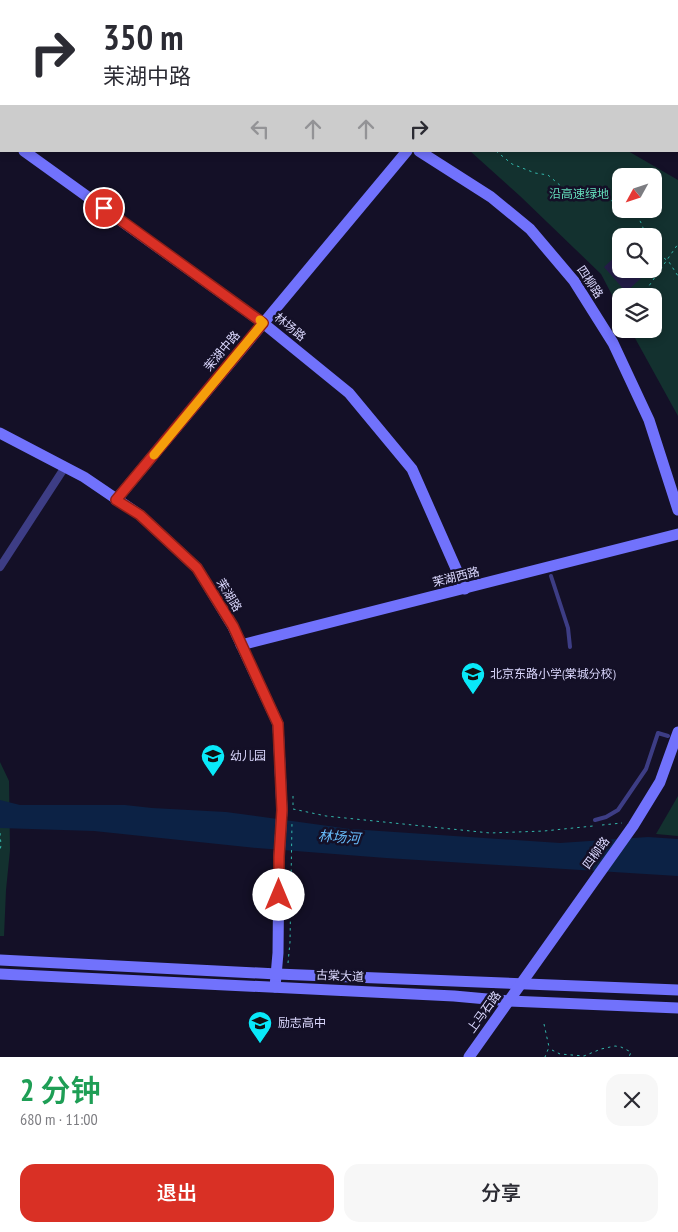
<!DOCTYPE html>
<html lang="zh">
<head>
<meta charset="utf-8">
<style>
	body { margin:0; font-family:"PT Sans Narrow","Noto Sans SC",sans-serif; background:#f7f7f7; color:#2b2b33; height:100vh; display:flex; flex-direction:column; font-size:19px; white-space:nowrap }
	* { box-sizing:border-box; margin:0 }
	p { font-size:16px; color:#7c7c81 }
	.icon { flex:none; width:28px; height:28px; fill:none; stroke:currentColor; stroke-width:2; stroke-linecap:round; stroke-linejoin:round }
	.map { position:relative; height:1057px; overflow:hidden }
	.sheet { display:flex; flex-direction:column; background:#fff; flex:1 }
	.sheet>* { flex:none }
	.top-card { position:absolute; left:0px; top:0px; width:679px; height:152px; box-shadow:0 2px 8px #0003; background:#fff; color:#2b2b33; overflow:hidden }
	.needle { width:32px; rotate:230deg }
	.controls { position:absolute; left:612px; top:168px; display:grid; gap:10px }
	.controls a { display:grid; place-items:center; width:50px; height:50px; border-radius:10px; background:#fff; box-shadow:0 2px 8px #0003; font-size:25px }
	.pin { position:absolute; display:grid; place-items:center; width:42px; height:42px; color:#fff; margin:-21px; border:2px solid #fff; border-radius:50%; box-shadow:0 1px 5px #0007 }
	.me { position:absolute; width:55px; margin:-28px; rotate:0deg; stroke-linejoin:round; filter:drop-shadow(0 0 4px #0008) }
	.turn { display:flex; align-items:center; gap:18px; height:105px; padding:0 20px; font-size:22px }
	.turn .icon { width:65px; height:65px; stroke-width:2.5 }
	.turn b { display:block; font-size:35px; line-height:42px }
	.lanes { display:flex; align-items:center; height:48px; padding:0 20px; background:#0003; justify-content:center; gap:25px; direction:ltr }
	.lanes .off { opacity:.35 }
	.round { display:grid; place-items:center; flex:none; width:52px; height:52px; border-radius:15px; background:#f7f7f7 }
	.summary { display:flex; align-items:center; justify-content:space-between; height:85px; padding:0 20px }
	h1 { font-size:30px; font-weight:600; line-height:38px; color:#1e9e55 }
	.primary-button { display:flex; gap:10px; margin-top:auto; padding:10px 20px }
	.primary-button a { flex:1; height:58px; border-radius:15px; background:#d93025; color:#fff; font-size:20px; font-weight:600; line-height:58px; text-align:center }
	.primary-button a+a { background:#f7f7f7; color:#2b2b33 }
	.map>svg:first-child { display:block }
	.green { fill:#13312f; fill-rule:evenodd }
	.water { fill:#0c2245 }
	.building { fill:#241d48 }
	.lines { fill:none; stroke-linecap:round; stroke-linejoin:round }
	.path { stroke:#33b7ab; stroke-width:1; stroke-dasharray:2.5 4; stroke-linecap:butt }
	.lane { stroke:#3d3d85; stroke-width:4 }
	.street { stroke:#3d3d85; stroke-width:8 }
	.secondary { stroke:#7172fc; stroke-width:11 }
	.highway { stroke:#fb56aa; stroke-width:14 }
	.route-casing { stroke:#8d1f18; stroke-width:12 }
	.route { stroke:#d93025; stroke-width:9 }
	.slow { stroke:#f59e0b; stroke-width:9 }
	.labels { text-anchor:middle; stroke-width:5; stroke-linejoin:round; paint-order:stroke }
	.park-label { font-size:12px; fill:#64ddbb; stroke:#141027 }
	.street-label { font-size:12px; fill:#dbd8fe; stroke:#141027 }
	.poi-label { font-size:12px; fill:#dbd8fe; stroke:#141027; text-anchor:start }
	.water-label { font-size:14px; font-style:italic; fill:#68bcfb; stroke:#141027 }
</style>
</head>
<body>
<div class="map">
<svg width="678" height="1057" viewBox="0 0 678 1057">
	<rect width="100%" height="100%" fill="#141027"/>
	<g class="green">
		<path d="M470 151H628L678 180V416L630 329H654V296H621V312L601 274 520 196ZM621 176H654V209H621ZM621 236H654V269H621Z"/>
		<polygon points="0,762 9,781 10,850 6,890 4,936 0,936"/>
		<polygon points="678,796 678,836 656,834"/>
	</g>
	<polygon class="water" points="0,800 20,805 125,805 152,808 226,812 350,829 560,843 648,837 678,839 678,876 386,858 257,848 94,831 0,828"/>
	<polygon class="building" points="621,251 621,269 651,269 626,292 604,267"/>
	<g class="lines">
		<g class="path">
			<polyline points="296,0 298,1"/>
			<polyline points="496,151 512,164 535,173 548,175 562,187 580,192 589,190 602,199 613,201 621,207"/>
			<path d="M625 209C638 213 643 224 645 236"/>
			<polyline points="654,250 669,262 678,276"/>
			<polyline points="642,296 678,244"/>
			<polyline points="617,331 621,326"/>
			<polyline points="293,796 293,808"/>
			<polyline points="293,809 326,816 490,833 544,831 593,826"/>
			<polyline points="602,825 622,823"/>
			<polyline points="0,833 1,845 0,851"/>
			<polyline points="288,963 290,942 292,822"/>
			<polyline points="544,1024 549,1047 545,1057"/>
			<polyline points="552,1050 560,1054 584,1056 601,1049 615,1046 621,1047 631,1052 629,1057"/>
		</g>
		<g class="lane">
			<polyline points="551,576 568,628 570,647"/>
			<polyline points="595,820 606,817 618,810 646,769 658,733 668,736"/>
		</g>
		<polyline class="street" points="0,567 65,467"/>
		<g class="secondary">
			<polyline points="198,0 200,1"/>
			<polyline points="86,1 87,0"/>
			<polyline points="0,107 1,105"/>
			<polyline points="0,134 1,135"/>
			<polyline points="24,151 263,323 349,393 412,469 465,589"/>
			<polyline points="419,151 491,197 530,229 574,281 613,343 649,420 678,510"/>
			<polyline points="0,433 84,477 140,515 197,568 233,627 278,724 282,810 279,857 278,953 275,987"/>
			<polyline points="116,500 407,151"/>
			<polyline points="241,645 678,534"/>
			<polyline points="0,960 277,974 678,990"/>
			<polyline points="0,974 454,996 509,1001 678,1008"/>
			<polyline points="469,1057 633,826 660,782 678,732"/>
		</g>
		<g class="highway">
			<polyline points="429,0 431,1"/>
			<polyline points="452,0 454,1"/>
			<polyline points="678,134 678,135"/>
		</g>
	</g>
	<g class="lines">
		<g class="route-casing">
			<polyline id="route" points="104,208 263,323 116,500 140,515 197,568 233,626 278,724 282,810 279,857 279,895"/>
		</g>
		<use href="#route" class="route"/>
		<polyline class="slow" points="154,455 263,323 260,320"/>
	</g>
	<defs>
		<g id="school-pin" transform="scale(1.25)"><path d="M0 17L-7.5 6A9.5 9.5 0 1 1 7.5 6Z" fill="#09e9f9" stroke="#141027"/><path d="M0-5L7-2L0 1L-7-2ZM-4 1L0 2.5L4 1V4Q0 6-4 4Z" fill="#111"/></g>
	</defs>
	<g fill-rule="evenodd">
		<use href="#school-pin" x="473" y="674"/>
		<use href="#school-pin" x="213" y="756"/>
		<use href="#school-pin" x="260" y="1023"/>
	</g>
	<g class="labels">
		<g class="park-label">
			<text x="579" y="198">沿高速绿地</text>
		</g>
		<g class="street-label">
			<text transform="translate(590 282) rotate(56)" y="4">四柳路</text>
			<text transform="translate(290 327) rotate(39)" y="4">林场路</text>
			<text transform="translate(222 351) rotate(-50)" y="4">茉湖中路</text>
			<text transform="translate(456 577) rotate(-14)" y="4">茉湖西路</text>
			<text transform="translate(229 595) rotate(59)" y="4">茉湖路</text>
			<text transform="translate(596 853) rotate(-54)" y="4">四柳路</text>
			<text transform="translate(340 976) rotate(3)" y="4">古棠大道</text>
			<text transform="translate(484 1012) rotate(-54)" y="4">上马石路</text>
		</g>
		<g class="poi-label">
			<text x="490" y="678">北京东路小学(棠城分校)</text>
			<text x="230" y="760">幼儿园</text>
			<text x="278" y="1027">励志高中</text>
		</g>
		<g class="water-label">
			<text transform="translate(339 837) rotate(4)" y="5">林场河</text>
		</g>
	</g>
</svg>
<div class="controls">
<a><svg class="needle" viewBox="-14 -14 28 28"><path d="M0-13l5 13h-10z" fill="#e53935"/><path d="M0 13l5-13h-10z" fill="#7c7c81"/></svg></a>
<a><svg class="icon" aria-label="search" viewBox="0 0 24 24"><circle cx="10" cy="10" r="6"/><path d="M15 15l6 6"/></svg></a>
<a><svg class="icon" aria-label="layers" viewBox="0 0 24 24"><path d="M12 4l9 5-9 5-9-5zM3 14l9 5 9-5"/></svg></a>
</div>
<div class="pin" style="left:104px;top:208px;background:#d93025"><svg class="icon" aria-label="arrive" viewBox="0 0 24 24"><path d="M6 21V4h12l-3 4 3 4H6"/></svg></div>
<svg class="me" style="left:279px;top:895px" viewBox="-20 -20 40 40"><circle r="19" fill="#fff"/><path d="M0-13L10 11 0 6-10 11z" fill="#d93025"/></svg>
<div class="top-card">
<div class="turn"><svg class="icon" aria-label="right" viewBox="0 0 24 24"><path d="M7 20v-9h11M14 6l5 5-5 5"/></svg><div><b>350 m</b>茉湖中路</div></div>
<div class="lanes"><svg class="icon off" aria-label="left" viewBox="0 0 24 24"><path d="M17 20v-9H6M10 6l-5 5 5 5"/></svg><svg class="icon off" aria-label="ahead" viewBox="0 0 24 24"><path d="M12 20V5M6 11l6-6 6 6"/></svg><svg class="icon off" aria-label="ahead" viewBox="0 0 24 24"><path d="M12 20V5M6 11l6-6 6 6"/></svg><svg class="icon" aria-label="right" viewBox="0 0 24 24"><path d="M7 20v-9h11M14 6l5 5-5 5"/></svg></div>
</div>
</div>
<section class="sheet">
<div class="summary"><div><h1>2 分钟</h1><p>680 m · 11:00</p></div><a class="round"><svg class="icon" aria-label="close" viewBox="0 0 24 24"><path d="M6 6l12 12M18 6L6 18"/></svg></a></div>
<div class="primary-button"><a>退出</a><a>分享</a></div>
</section>
</body>
</html>
